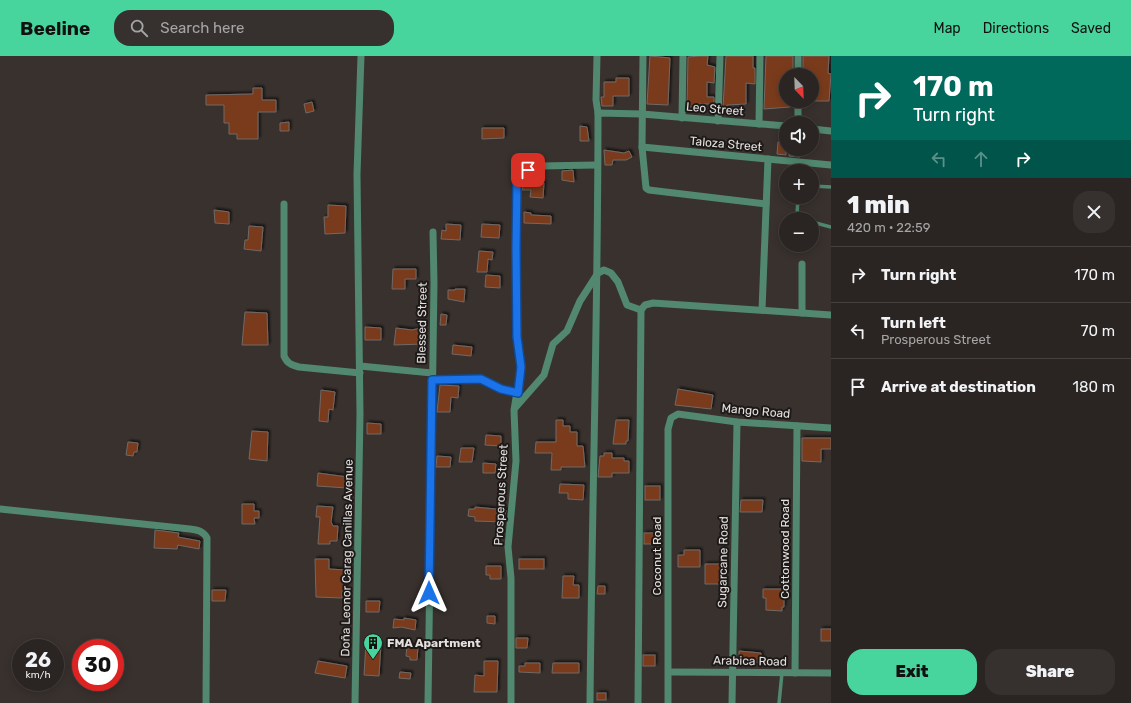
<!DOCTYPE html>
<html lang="en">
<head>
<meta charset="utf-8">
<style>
	body { margin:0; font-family:Rubik,sans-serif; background:#36312f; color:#f1f3f6; height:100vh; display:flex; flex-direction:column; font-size:15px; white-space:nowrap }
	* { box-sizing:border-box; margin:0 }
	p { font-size:13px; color:#a5a5a5 }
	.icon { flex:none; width:22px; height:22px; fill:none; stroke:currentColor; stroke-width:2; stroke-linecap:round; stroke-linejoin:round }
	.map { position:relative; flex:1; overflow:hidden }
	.panel { display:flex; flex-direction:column; background:#2a2522; width:300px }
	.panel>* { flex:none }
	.top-card { background:#00695c; color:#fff; overflow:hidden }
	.needle { width:26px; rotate:157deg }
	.controls { position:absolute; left:779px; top:12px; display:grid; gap:8px }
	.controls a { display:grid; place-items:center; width:40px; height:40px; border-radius:50%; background:#2a2522; box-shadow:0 2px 10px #0003,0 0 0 1px #464240; font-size:20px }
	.speed { position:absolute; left:12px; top:583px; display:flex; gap:8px; font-size:20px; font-weight:700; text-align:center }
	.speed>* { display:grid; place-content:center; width:52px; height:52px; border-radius:50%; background:#2a2522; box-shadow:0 2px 10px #0003,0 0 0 1px #464240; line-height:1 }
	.speed small { font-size:10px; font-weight:400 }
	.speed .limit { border:6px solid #d22; background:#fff; color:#111 }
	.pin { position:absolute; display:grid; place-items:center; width:34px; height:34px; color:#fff; margin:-17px; border-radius:8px; box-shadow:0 2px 6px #0006 }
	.me { position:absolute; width:44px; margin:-22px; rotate:0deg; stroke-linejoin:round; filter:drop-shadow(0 0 3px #0008) }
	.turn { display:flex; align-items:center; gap:14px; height:84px; padding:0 16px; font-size:18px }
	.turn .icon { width:52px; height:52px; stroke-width:2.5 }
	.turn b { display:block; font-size:28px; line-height:34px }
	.lanes { display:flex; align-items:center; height:38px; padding:0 16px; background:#0003; justify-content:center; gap:20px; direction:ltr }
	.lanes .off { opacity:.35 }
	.round { display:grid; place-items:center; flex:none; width:42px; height:42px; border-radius:16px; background:#36312f }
	.headline { display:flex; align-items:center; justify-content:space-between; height:68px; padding:0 16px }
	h1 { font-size:24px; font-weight:800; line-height:30px }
	.primary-button { display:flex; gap:8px; margin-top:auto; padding:8px 16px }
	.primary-button a { flex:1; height:46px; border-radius:16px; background:#48d49d; color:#111; font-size:16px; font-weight:800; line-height:46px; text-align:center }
	.primary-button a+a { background:#36312f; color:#f1f3f6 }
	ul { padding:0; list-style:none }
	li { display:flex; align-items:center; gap:12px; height:56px; padding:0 16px; border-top:1px solid #464240 }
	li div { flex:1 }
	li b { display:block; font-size:15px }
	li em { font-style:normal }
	header { display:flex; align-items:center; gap:24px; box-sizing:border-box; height:56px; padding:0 20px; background:#48d49d; color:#111 }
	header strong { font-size:19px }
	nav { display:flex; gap:22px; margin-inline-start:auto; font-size:14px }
	.search { width:280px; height:36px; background:#36312f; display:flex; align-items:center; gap:10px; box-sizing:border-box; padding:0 14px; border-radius:16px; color:#a5a5a5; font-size:15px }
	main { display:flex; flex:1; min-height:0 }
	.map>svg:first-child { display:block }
	.building { fill:#793a1e; stroke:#716965; filter:url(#shadow) }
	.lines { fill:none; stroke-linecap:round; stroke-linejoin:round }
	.lane { stroke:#51886f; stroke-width:3.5 }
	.street { stroke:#51886f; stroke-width:7 }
	.route-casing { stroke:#114b97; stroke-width:10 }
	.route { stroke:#1a73e8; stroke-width:7 }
	.labels { text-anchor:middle; stroke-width:4; stroke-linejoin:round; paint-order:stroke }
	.street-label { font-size:12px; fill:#e4e0de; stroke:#1d1918 }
	.poi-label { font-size:12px; font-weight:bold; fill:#e4e0de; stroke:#1d1918; text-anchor:start }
</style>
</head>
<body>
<header>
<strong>Beeline</strong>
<div class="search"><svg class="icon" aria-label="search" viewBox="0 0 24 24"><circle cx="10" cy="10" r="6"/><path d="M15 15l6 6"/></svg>Search here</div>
<nav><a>Map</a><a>Directions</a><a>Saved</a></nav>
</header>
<main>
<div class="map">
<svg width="831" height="647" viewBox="0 0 831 647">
	<defs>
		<filter id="shadow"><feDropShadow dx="2" dy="-2" stdDeviation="1" flood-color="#0009"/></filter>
	</defs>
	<rect width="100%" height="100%" fill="#38312e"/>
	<g class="building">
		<polygon points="650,0 670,2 668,49 647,48"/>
		<polygon points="700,0 708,0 707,9 715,11 714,27 707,26 707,41 714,41 714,48 696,48 695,51 687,51 688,1"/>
		<polygon points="726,0 753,0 753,12 755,12 755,28 746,27 746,48 727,49 726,53 723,52"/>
		<polygon points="766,0 793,0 793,19 786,19 786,45 790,45 790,51 764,53"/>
		<polygon points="803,0 829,0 828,17 831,18 829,45 812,45 812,19 803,19"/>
		<polygon points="616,22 629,22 629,40 613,40 613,50 602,50 601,41 604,41 604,26 616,26"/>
		<polygon points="253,32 262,32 262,44 276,44 276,56 258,56 258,83 237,83 237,78 229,78 229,67 224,67 224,49 206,49 206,39 253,38"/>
		<polygon points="312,46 314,55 306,57 304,48"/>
		<polygon points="289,66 289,75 280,75 280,67"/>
		<polygon points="580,70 587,71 589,85 580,85"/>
		<polygon points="482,72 504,72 504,82 482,83"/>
		<polygon points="778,86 786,87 786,99 777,98"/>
		<polygon points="790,93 801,93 800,101 789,100"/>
		<polygon points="604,94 624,97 629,95 632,101 626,104 613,104 612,109 605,109"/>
		<polygon points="573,114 574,126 562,124 562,115"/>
		<polygon points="525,125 544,127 543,142 530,141 531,134 522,134"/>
		<polygon points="328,149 346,150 345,177 325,178 324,161 328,161"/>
		<polygon points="214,154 229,156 229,168 215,167"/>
		<polygon points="524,156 531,157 531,159 551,160 551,168 524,167"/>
		<polygon points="446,168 461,169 460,184 441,183 442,174 446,175"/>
		<polygon points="482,168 500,169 499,182 481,181"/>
		<polygon points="249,170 263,171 261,195 244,193 245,184 248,184"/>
		<polygon points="479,195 493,196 492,204 488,203 487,216 477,216"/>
		<polygon points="393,213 416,213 416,223 405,223 405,233 392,233"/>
		<polygon points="486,219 500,220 500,232 485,231"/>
		<polygon points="455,233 465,233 464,246 448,243 448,234 455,234"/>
		<polygon points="245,256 267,257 268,289 242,289"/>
		<polygon points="441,258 447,259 446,269 440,269"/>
		<polygon points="365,271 381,272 381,284 365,284"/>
		<polygon points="396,272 412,274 421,272 423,288 394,289"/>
		<polygon points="453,289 472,291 471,300 452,298"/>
		<polygon points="440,329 459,330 458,342 451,341 450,356 437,356"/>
		<polygon points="678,333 713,339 711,353 675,349"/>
		<polygon points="321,334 335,336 333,354 329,353 328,366 319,365"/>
		<polygon points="556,364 563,364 563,370 570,370 570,376 577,376 577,390 583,390 585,411 561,411 561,414 551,414 552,397 535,397 536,386 556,386"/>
		<polygon points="616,364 629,364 628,385 626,385 626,388 613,388"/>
		<polygon points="367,367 381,368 381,378 367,378"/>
		<polygon points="252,375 268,376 267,405 249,403"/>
		<polygon points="486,379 501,380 501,390 485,389"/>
		<polygon points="802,382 831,382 831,393 821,393 821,406 802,405"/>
		<polygon points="128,386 138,387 137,396 134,396 133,400 126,399"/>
		<polygon points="461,392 474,392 472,406 459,406"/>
		<polygon points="604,397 612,397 612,402 624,402 624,405 629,405 629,417 612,417 612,421 598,421 600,400 604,400"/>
		<polygon points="437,400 451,401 450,411 436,411"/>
		<polygon points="483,407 496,408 495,417 483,417"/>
		<polygon points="318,417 348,421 347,432 317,430"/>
		<polygon points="560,428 584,429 583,444 568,443 568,437 559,437"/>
		<rect x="645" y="430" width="15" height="14"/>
		<polygon points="741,444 763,444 762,456 740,456"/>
		<polygon points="242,448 254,448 254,455 259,455 259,462 254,462 255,468 242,468"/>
		<polygon points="317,450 333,451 331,466 333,470 338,470 337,485 330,485 330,488 318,488 320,461 316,461"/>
		<polygon points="475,451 506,454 504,466 475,465 475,461 468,460 469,453 475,453"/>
		<polygon points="155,474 179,477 178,481 200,485 199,493 178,489 177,493 154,492"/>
		<rect x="644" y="477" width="14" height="11"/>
		<polygon points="684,494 700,494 700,511 678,511 678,499 684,499"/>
		<polygon points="315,503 329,503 329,513 346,514 345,535 342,535 342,542 316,541"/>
		<rect x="519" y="503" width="25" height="10"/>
		<polygon points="705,508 726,508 726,517 720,517 720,528 705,528"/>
		<polygon points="486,510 501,510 501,523 490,523 490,519 486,519"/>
		<polygon points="563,520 574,520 573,529 579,529 579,542 562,542"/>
		<polygon points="598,530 605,530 605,538 597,538"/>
		<polygon points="763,533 784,533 784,551 782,551 782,555 766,554 766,542 763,542"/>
		<polygon points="212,534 226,534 225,545 212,545"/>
		<polygon points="366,545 380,545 379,556 366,556"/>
		<polygon points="487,560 495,560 495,568 487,567"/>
		<polygon points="404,562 416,564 415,574 401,571 393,572 394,563 404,564"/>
		<rect x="821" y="573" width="10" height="12"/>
		<polygon points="516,582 528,582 527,592 516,592"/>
		<polygon points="366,587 381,588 379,620 364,619"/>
		<polygon points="407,590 418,591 417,604 410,604 410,601 406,600"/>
		<polygon points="739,595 761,597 761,606 739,607"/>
		<rect x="643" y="599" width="12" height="11"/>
		<polygon points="318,605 347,610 345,622 315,617"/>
		<polygon points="484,605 498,605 497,636 474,636 475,619 484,620"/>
		<polygon points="525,607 540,607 540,617 519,616 519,610 525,610"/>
		<polygon points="553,607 579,607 579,617 552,617"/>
		<polygon points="400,616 411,617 410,623 399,622"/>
		<rect x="597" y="637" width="9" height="7"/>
	</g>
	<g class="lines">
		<g class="lane">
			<polyline points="812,130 831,131"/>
			<polyline points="798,141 797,159 800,163"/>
			<polyline points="812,166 831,171"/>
			<polyline points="779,647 782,617"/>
		</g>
		<g class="street">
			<polyline points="597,0 596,44 598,57"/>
			<polyline points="643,0 642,91 646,132 649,134 766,148"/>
			<polyline points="798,19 798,0"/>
			<polyline points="682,62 683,0"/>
			<polyline points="718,65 720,0"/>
			<polyline points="798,67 798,45"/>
			<polyline points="759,68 760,0"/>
			<polyline points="812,73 831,75"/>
			<polyline points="642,91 831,109"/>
			<path d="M284 148V300C287 307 291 309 299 311L360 317"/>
			<polyline points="802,208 802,257"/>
			<polyline points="762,254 768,103"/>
			<polyline points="360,310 432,317"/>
			<polyline points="432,324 481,323 501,333 518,337"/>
			<polyline points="515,352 544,319 553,288 567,275 580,245 598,217 604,214 611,217 618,226 627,249 641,254"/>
			<path d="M0 453 190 473C198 474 203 475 207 482L206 647"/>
			<polyline points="669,616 831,617"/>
			<polyline points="795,617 797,370"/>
			<polyline points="355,647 360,358 357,118 361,0"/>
			<polyline points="428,647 434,227 433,176"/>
			<polyline points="511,647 511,522 508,491 516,405 514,354 521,311 517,281 516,192 517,128 523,118 532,112 540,110 596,109"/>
			<path d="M590 647C592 450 598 253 598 57L642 58 786 70"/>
			<polyline points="638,647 641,254 645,249 653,247 831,259"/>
			<polyline points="668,647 668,373 671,362 678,358 737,366 831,372"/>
			<polyline points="732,647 737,366"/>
		</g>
	</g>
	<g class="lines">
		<g class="route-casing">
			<polyline id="route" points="429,537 432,324 481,323 501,333 518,337 521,311 517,281 516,192 517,128 523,118 528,114"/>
		</g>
		<use href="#route" class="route"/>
	</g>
	<defs>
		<g id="building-pin" transform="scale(1)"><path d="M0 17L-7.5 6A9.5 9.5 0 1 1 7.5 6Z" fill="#48d49d" stroke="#1d1918"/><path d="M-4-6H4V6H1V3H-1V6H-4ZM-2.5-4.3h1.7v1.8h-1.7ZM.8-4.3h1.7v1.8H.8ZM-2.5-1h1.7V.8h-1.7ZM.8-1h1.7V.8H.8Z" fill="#111"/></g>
	</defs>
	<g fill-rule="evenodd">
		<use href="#building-pin" x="373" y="587"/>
	</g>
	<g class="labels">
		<g class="street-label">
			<text transform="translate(715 53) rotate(5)" y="4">Leo Street</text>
			<text transform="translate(726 88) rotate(5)" y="4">Taloza Street</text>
			<text transform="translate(422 267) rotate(-89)" y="4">Blessed Street</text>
			<text transform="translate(756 355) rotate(5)" y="4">Mango Road</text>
			<text transform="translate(501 439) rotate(-87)" y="4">Prosperous Street</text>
			<text transform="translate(785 493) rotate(-90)" y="4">Cottonwood Road</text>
			<text transform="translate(657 500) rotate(-90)" y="4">Coconut Road</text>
			<text transform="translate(347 502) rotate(-89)" y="4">Doña Leonor Carag Canillas Avenue</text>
			<text transform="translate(723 506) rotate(-89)" y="4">Sugarcane Road</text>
			<text transform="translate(750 605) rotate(1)" y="4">Arabica Road</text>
		</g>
		<g class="poi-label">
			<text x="387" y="591">FMA Apartment</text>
		</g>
	</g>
</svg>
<div class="controls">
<a><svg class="needle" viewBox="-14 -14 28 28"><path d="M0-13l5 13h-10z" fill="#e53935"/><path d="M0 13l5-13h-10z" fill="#a5a5a5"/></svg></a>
<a><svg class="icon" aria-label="sound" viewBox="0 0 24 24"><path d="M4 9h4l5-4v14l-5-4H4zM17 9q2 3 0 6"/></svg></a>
<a>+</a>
<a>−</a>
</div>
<div class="speed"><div>26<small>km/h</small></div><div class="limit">30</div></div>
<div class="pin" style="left:528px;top:114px;background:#d93025"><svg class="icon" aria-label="arrive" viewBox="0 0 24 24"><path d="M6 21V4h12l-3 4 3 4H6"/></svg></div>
<svg class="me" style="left:429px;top:537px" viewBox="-20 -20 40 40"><path d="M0-17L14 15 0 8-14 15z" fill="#1a73e8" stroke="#fff" stroke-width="4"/></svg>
</div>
<section class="panel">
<div class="top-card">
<div class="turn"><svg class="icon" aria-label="right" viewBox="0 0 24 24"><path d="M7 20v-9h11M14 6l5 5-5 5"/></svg><div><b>170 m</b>Turn right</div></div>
<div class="lanes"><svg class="icon off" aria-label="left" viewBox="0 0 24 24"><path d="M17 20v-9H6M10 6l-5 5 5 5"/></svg><svg class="icon off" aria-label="ahead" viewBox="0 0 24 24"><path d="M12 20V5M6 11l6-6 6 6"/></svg><svg class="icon" aria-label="right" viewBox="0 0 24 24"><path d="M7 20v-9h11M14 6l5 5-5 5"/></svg></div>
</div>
<div class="headline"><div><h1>1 min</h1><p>420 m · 22:59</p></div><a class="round"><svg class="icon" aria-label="close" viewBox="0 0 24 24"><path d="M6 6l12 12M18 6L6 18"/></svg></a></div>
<ul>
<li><svg class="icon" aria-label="right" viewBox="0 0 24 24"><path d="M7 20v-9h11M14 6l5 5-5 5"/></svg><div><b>Turn right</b></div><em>170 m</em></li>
<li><svg class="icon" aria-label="left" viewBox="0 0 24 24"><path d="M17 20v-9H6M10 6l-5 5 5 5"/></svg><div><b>Turn left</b><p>Prosperous Street</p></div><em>70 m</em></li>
<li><svg class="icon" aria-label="arrive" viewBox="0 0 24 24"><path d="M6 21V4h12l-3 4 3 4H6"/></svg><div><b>Arrive at destination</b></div><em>180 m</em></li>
</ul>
<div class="primary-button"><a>Exit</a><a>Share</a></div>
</section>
</main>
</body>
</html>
